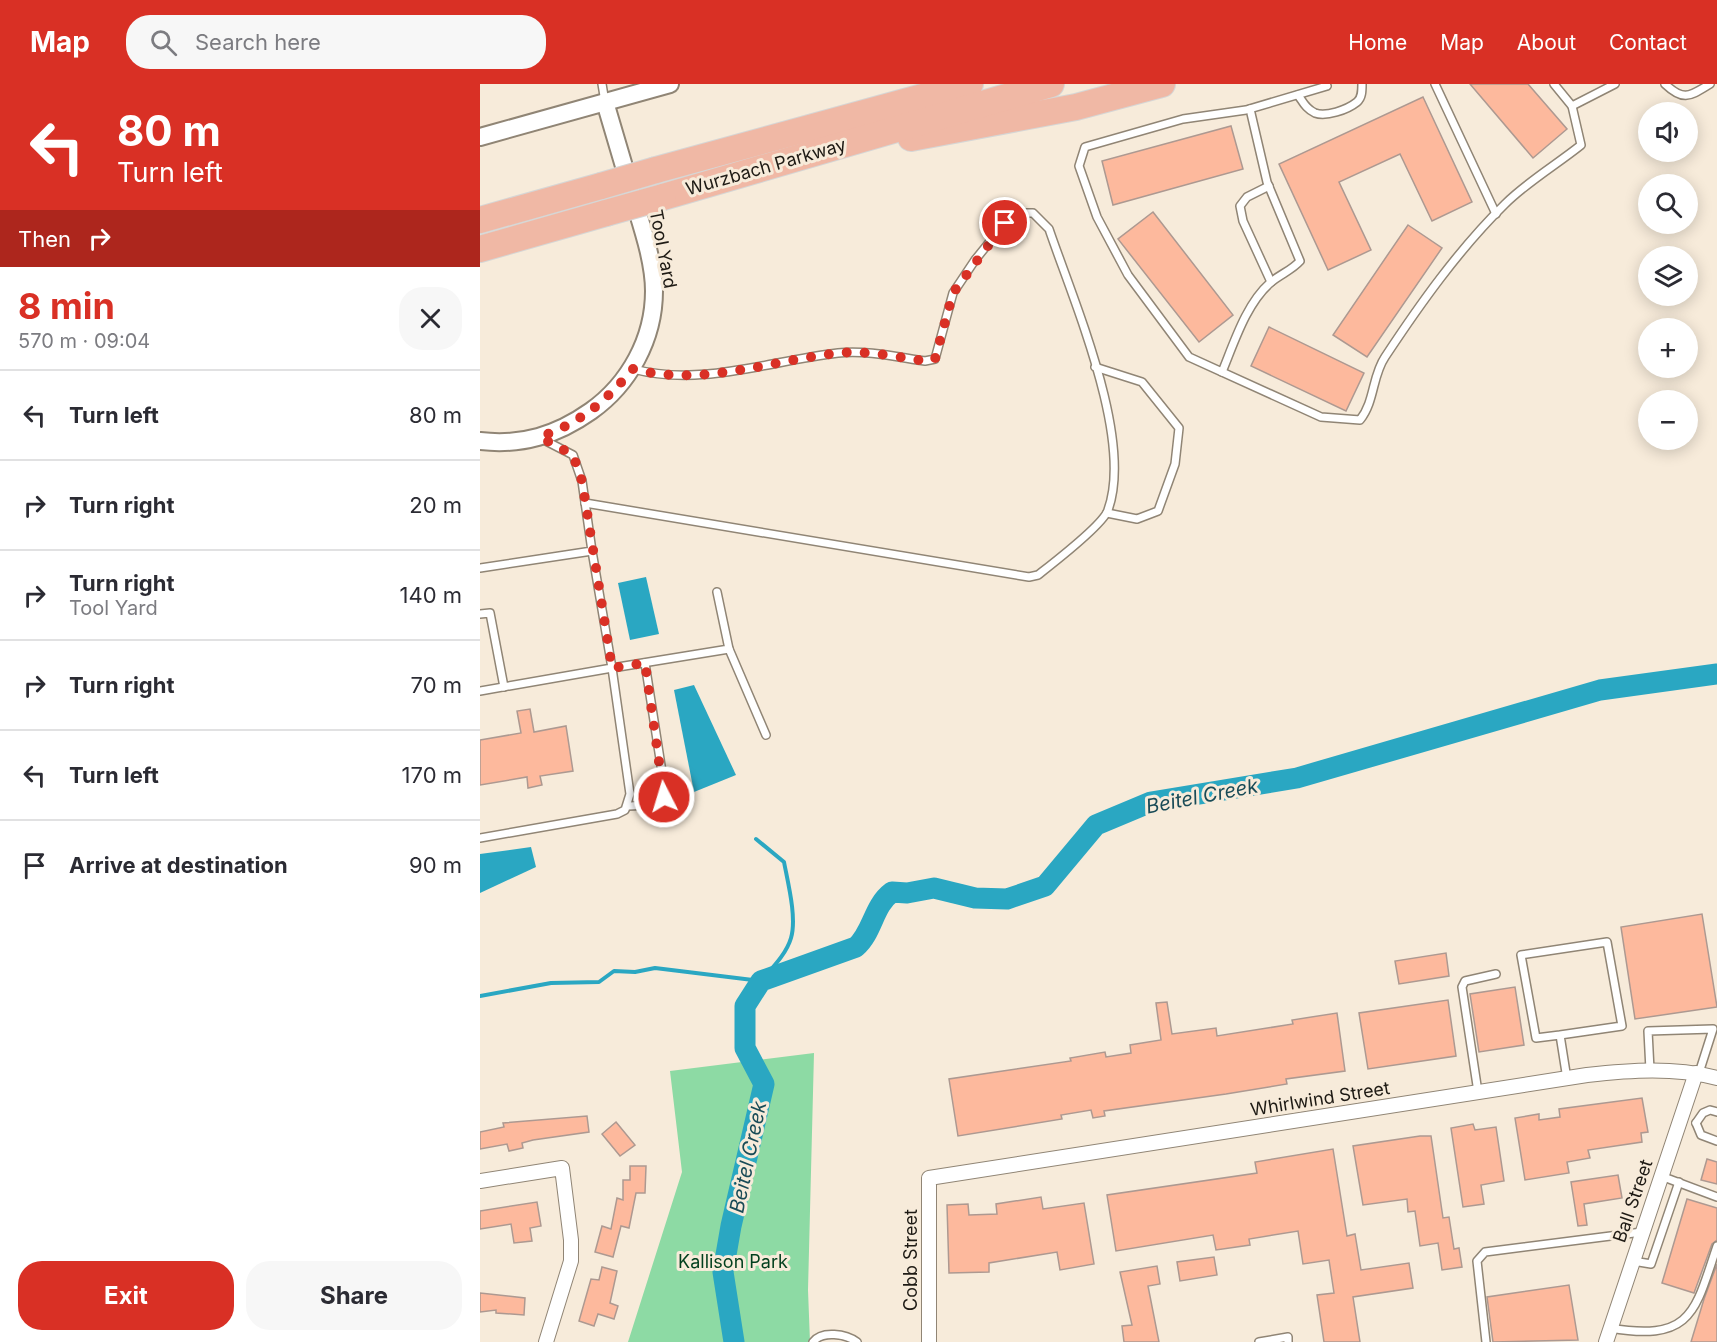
<!DOCTYPE html>
<html lang="en">
<head>
<meta charset="utf-8">
<style>
	body { margin:0; font-family:Inter,sans-serif; background:#f7f7f7; color:#2b2b33; height:100vh; display:flex; flex-direction:column; font-size:22px; white-space:nowrap }
	* { box-sizing:border-box; margin:0 }
	p { font-size:20px; color:#7c7c81 }
	.icon { flex:none; width:33px; height:33px; fill:none; stroke:currentColor; stroke-width:2; stroke-linecap:round; stroke-linejoin:round }
	.map { position:relative; flex:1; overflow:hidden }
	.sheet { display:flex; flex-direction:column; background:#fff; width:480px }
	.sheet>* { flex:none }
	.top-card { background:#d93025; color:#fff; overflow:hidden }
	.fabs { position:absolute; left:1158px; top:18px; display:grid; gap:12px }
	.fabs a { display:grid; place-items:center; width:60px; height:60px; border-radius:50%; background:#fff; box-shadow:0 3px 15px #0003; font-size:30px }
	.pin { position:absolute; display:grid; place-items:center; width:51px; height:51px; color:#fff; margin:-26px; border:3px solid #fff; border-radius:50%; box-shadow:0 2px 6px #0007 }
	.me { position:absolute; width:66px; margin:-33px; rotate:355deg; stroke-linejoin:round; filter:drop-shadow(0 0 4px #0008) }
	.turn { display:flex; align-items:center; gap:21px; height:126px; padding:0 18px; font-size:27px }
	.turn .icon { width:78px; height:78px; stroke-width:2.5 }
	.turn b { display:block; font-size:42px; line-height:51px }
	.then { display:flex; align-items:center; height:57px; padding:0 18px; background:#0003; gap:12px; font-size:22px }
	.round { display:grid; place-items:center; flex:none; width:63px; height:63px; border-radius:24px; background:#f7f7f7 }
	.overview { display:flex; align-items:center; justify-content:space-between; height:102px; padding:0 18px }
	h1 { font-size:36px; font-weight:700; line-height:45px; color:#d93025 }
	.action { display:flex; gap:12px; margin-top:auto; padding:12px 18px }
	.action a { flex:1; height:69px; border-radius:24px; background:#d93025; color:#fff; font-size:24px; font-weight:700; line-height:69px; text-align:center }
	.action a+a { background:#f7f7f7; color:#2b2b33 }
	ul { padding:0; list-style:none }
	li { display:flex; align-items:center; gap:18px; height:90px; padding:0 18px; border-top:2px solid #e1e1e2 }
	li div { flex:1 }
	li b { display:block; font-size:22px }
	li em { font-style:normal }
	header { display:flex; align-items:center; gap:36px; box-sizing:border-box; height:84px; padding:0 30px; background:#d93025; color:#fff }
	header strong { font-size:28px }
	nav { display:flex; gap:33px; margin-inline-start:auto; font-size:21px }
	.search { width:420px; height:54px; background:#f7f7f7; display:flex; align-items:center; gap:15px; box-sizing:border-box; padding:0 21px; border-radius:24px; color:#7c7c81; font-size:22px }
	main { display:flex; flex:1; min-height:0 }
	.map>svg:first-child { display:block }
	.green { fill:#8ddaa4 }
	.water { fill:#2aa7c2 }
	.lines { fill:none; stroke-linecap:round; stroke-linejoin:round }
	.stream { stroke:#2aa7c2; stroke-width:4 }
	.river { stroke:#2aa7c2; stroke-width:21 }
	.building { fill:#fdb99d; stroke:#ad9991; stroke-width:1.5 }
	.service-casing { stroke:#908575; stroke-width:10 }
	.minor-casing { stroke:#908575; stroke-width:16 }
	.tertiary-casing { stroke:#908575; stroke-width:20 }
	.motorway-casing { stroke:#d6d6d5; stroke-width:28 }
	.service { stroke:#fff; stroke-width:7 }
	.minor { stroke:#fff; stroke-width:14 }
	.tertiary { stroke:#fff; stroke-width:16 }
	.motorway { stroke:#f0b8a5; stroke-width:26 }
	.motorway-bridge-casing { stroke:#d6d6d5; stroke-width:28; stroke-linecap:butt }
	.motorway-bridge { stroke:#f0b8a5; stroke-width:26 }
	.route { stroke:#d93025; stroke-width:10; stroke-dasharray:0 18 }
	.labels { text-anchor:middle; stroke-width:6; stroke-linejoin:round; paint-order:stroke }
	.street-label { font-size:18px; fill:#1e1a14; stroke:#f7ebda }
	.park-label { font-size:18px; fill:#003f1d; stroke:#f7ebda }
	.water-label { font-size:20px; font-style:italic; fill:#194b57; stroke:#f7ebda }
</style>
</head>
<body>
<header>
<strong>Map</strong>
<div class="search"><svg class="icon" aria-label="search" viewBox="0 0 24 24"><circle cx="10" cy="10" r="6"/><path d="M15 15l6 6"/></svg>Search here</div>
<nav><a>Home</a><a>Map</a><a>About</a><a>Contact</a></nav>
</header>
<main>
<section class="sheet">
<div class="top-card">
<div class="turn"><svg class="icon" aria-label="left" viewBox="0 0 24 24"><path d="M17 20v-9H6M10 6l-5 5 5 5"/></svg><div><b>80 m</b>Turn left</div></div>
<div class="then">Then<svg class="icon" aria-label="right" viewBox="0 0 24 24"><path d="M7 20v-9h11M14 6l5 5-5 5"/></svg></div>
</div>
<div class="overview"><div><h1>8 min</h1><p>570 m · 09:04</p></div><a class="round"><svg class="icon" aria-label="close" viewBox="0 0 24 24"><path d="M6 6l12 12M18 6L6 18"/></svg></a></div>
<ul>
<li><svg class="icon" aria-label="left" viewBox="0 0 24 24"><path d="M17 20v-9H6M10 6l-5 5 5 5"/></svg><div><b>Turn left</b></div><em>80 m</em></li>
<li><svg class="icon" aria-label="right" viewBox="0 0 24 24"><path d="M7 20v-9h11M14 6l5 5-5 5"/></svg><div><b>Turn right</b></div><em>20 m</em></li>
<li><svg class="icon" aria-label="right" viewBox="0 0 24 24"><path d="M7 20v-9h11M14 6l5 5-5 5"/></svg><div><b>Turn right</b><p>Tool Yard</p></div><em>140 m</em></li>
<li><svg class="icon" aria-label="right" viewBox="0 0 24 24"><path d="M7 20v-9h11M14 6l5 5-5 5"/></svg><div><b>Turn right</b></div><em>70 m</em></li>
<li><svg class="icon" aria-label="left" viewBox="0 0 24 24"><path d="M17 20v-9H6M10 6l-5 5 5 5"/></svg><div><b>Turn left</b></div><em>170 m</em></li>
<li><svg class="icon" aria-label="arrive" viewBox="0 0 24 24"><path d="M6 21V4h12l-3 4 3 4H6"/></svg><div><b>Arrive at destination</b></div><em>90 m</em></li>
</ul>
<div class="action"><a>Exit</a><a>Share</a></div>
</section>
<div class="map">
<svg width="1237" height="1258" viewBox="0 0 1237 1258">
	<rect width="100%" height="100%" fill="#f7ebda"/>
	<polygon class="green" points="334,969 328,1206 330,1258 148,1258 202,1088 190,987"/>
	<g class="water">
		<polygon points="166,493 179,550 150,556 138,499"/>
		<polygon points="214,601 256,691 214,708 194,606"/>
		<polygon points="51,763 56,783 0,809 0,770"/>
	</g>
	<g class="lines">
		<path class="stream" d="M0 912 71 899 119 898 134 887 155 888 175 884 281 897C291 885 306 871 311 854 317 834 308 799 304 778L276 755"/>
		<path class="river" d="M254 1258 243 1188 251 1142 284 1000 265 964V922L281 897 376 863C393 848 393 822 412 808L427 809 454 804 495 814 527 815 565 802 616 741 671 718 817 694 1120 606 1237 590"/>
	</g>
	<g class="building">
		<polygon points="990,0 1048,0 1087,45 1053,74"/>
		<polygon points="943,13 992,118 952,137 920,70 859,98 891,166 848,186 799,80"/>
		<polygon points="751,42 763,85 633,121 622,77"/>
		<polygon points="673,128 753,231 719,258 638,155"/>
		<polygon points="928,141 962,164 887,273 853,251"/>
		<polygon points="789,243 884,289 866,327 771,282"/>
		<polygon points="50,625 54,648 86,642 93,687 60,692 62,701 48,704 47,693 0,701 0,656 41,649 37,627"/>
		<polygon points="1222,830 1237,923 1155,935 1141,843"/>
		<polygon points="966,869 969,892 919,900 915,877"/>
		<polygon points="1035,903 1044,961 999,968 990,910"/>
		<polygon points="968,916 976,972 888,985 879,929"/>
		<polygon points="687,918 692,950 736,944 737,952 813,940 812,936 857,929 865,987 806,995 807,1000 746,1010 624,1027 625,1032 613,1034 611,1026 581,1031 582,1035 478,1052 469,995 591,977 590,974 625,968 626,973 651,969 650,961 681,956 676,919"/>
		<polygon points="1162,1014 1168,1048 1161,1049 1162,1058 1108,1066 1110,1074 1087,1078 1089,1089 1045,1096 1035,1034 1059,1030 1059,1036 1080,1033 1079,1025"/>
		<polygon points="107,1032 109,1048 53,1056 42,1059 43,1064 29,1067 27,1060 0,1065 0,1048 24,1043 23,1039"/>
		<polygon points="136,1038 155,1061 140,1072 122,1050"/>
		<polygon points="993,1040 995,1046 1016,1043 1024,1097 1001,1101 1004,1120 983,1123 971,1044"/>
		<polygon points="940,1052 951,1052 963,1134 969,1133 974,1165 979,1164 982,1183 962,1186 958,1159 940,1162 935,1127 928,1128 927,1115 883,1121 873,1062"/>
		<polygon points="853,1065 867,1152 875,1150 881,1186 929,1179 933,1204 873,1213 880,1258 844,1258 837,1211 854,1209 849,1176 823,1180 818,1147 769,1155 770,1161 736,1166 733,1151 636,1167 627,1111 777,1089 775,1078"/>
		<polygon points="1227,1075 1237,1078 1237,1100 1221,1096"/>
		<polygon points="150,1082 166,1082 165,1109 156,1109 149,1144 141,1142 133,1173 115,1168 122,1142 131,1145 137,1114 143,1116 143,1096 150,1096"/>
		<polygon points="1138,1091 1142,1114 1104,1120 1107,1141 1098,1142 1091,1098"/>
		<polygon points="561,1113 563,1125 604,1119 614,1180 580,1186 577,1168 509,1179 509,1188 469,1189 467,1121 488,1120 489,1131 517,1130 516,1120"/>
		<polygon points="1207,1115 1237,1124 1237,1156 1232,1160 1214,1209 1182,1199"/>
		<polygon points="57,1118 61,1142 50,1144 52,1157 34,1159 31,1140 0,1145 0,1127"/>
		<polygon points="734,1173 737,1191 700,1197 697,1178"/>
		<polygon points="1237,1180 1237,1258 1211,1258 1224,1215"/>
		<polygon points="677,1182 680,1200 668,1202 679,1258 644,1258 642,1242 652,1241 640,1188"/>
		<polygon points="122,1183 137,1187 130,1219 138,1222 134,1235 118,1230 114,1242 99,1237 111,1195 119,1196"/>
		<polygon points="1089,1201 1098,1256 1013,1258 1007,1213"/>
		<polygon points="0,1209 45,1214 44,1231 16,1229 16,1226 0,1228"/>
	</g>
	<g class="lines">
		<g class="service-casing">
			<g id="service">
				<polyline points="122,0 125,18"/>
				<path d="M846 0 847 2 766 26 703 35 605 63 599 82 617 133 648 191 709 273 841 333 880 336C895 317 892 292 905 273 940 220 979 165 1025 120 1047 98 1076 81 1101 61L1092 22 1074 0"/>
				<polyline points="955,0 1016,130"/>
				<path d="M1185 0C1204 18 1210 12 1230 0"/>
				<path d="M818 11C823 18 826 25 835 29 846 33 867 26 877 18 882 14 882 7 882 0"/>
				<polyline points="1092,22 1135,0"/>
				<polyline points="789,102 767,113 760,122 763,137 791,198"/>
				<polyline points="615,283 662,298 699,344 695,380 678,427 657,435 627,429"/>
				<path d="M742 288C754 259 766 220 790 199 800 190 811 187 820 177L787 98 770 25"/>
				<path d="M105 419 549 493 558 491C572 480 623 441 628 426 654 355 593 216 569 145L553 129H537L525 139 495 176 473 209 455 275 445 277C417 273 386 266 358 269 288 277 222 303 153 285"/>
				<polyline points="0,484 112,467 102,397 93,371 62,355"/>
				<polyline points="0,530 10,529 24,603"/>
				<polyline points="249,565 286,651"/>
				<polyline points="0,607 132,584 112,467"/>
				<path d="M147 722C161 721 182 724 185 707L165 579"/>
				<polyline points="0,754 137,730 145,726 150,710 132,584 249,565 237,508"/>
				<polyline points="1080,951 1056,954 1041,871 1127,858 1142,942 1080,951 1087,995"/>
				<polyline points="1170,986 1168,947 1233,945 1219,989"/>
				<polyline points="998,1008 982,903 985,897 1016,890"/>
				<polyline points="1216,1039 1221,1051 1237,1057"/>
				<polyline points="1216,1039 1223,1029 1230,1026 1237,1028"/>
				<polyline points="1181,1092 1237,1113"/>
				<polyline points="1153,1177 1171,1180 1199,1098"/>
				<path d="M1130 1244C1213 1258 1215 1227 1237 1162"/>
				<path d="M333 1258C342 1246 366 1250 377 1258"/>
				<polyline points="779,1258 808,1253 808,1258"/>
				<polyline points="1006,1258 997,1177 1005,1168 1162,1148"/>
			</g>
		</g>
		<g class="minor-casing">
			<g id="minor">
				<polyline points="0,1097 82,1084 91,1156 91,1177 66,1258"/>
				<path d="M449 1258V1094L1107 991C1151 986 1194 983 1237 994"/>
				<polyline points="1126,1258 1216,989"/>
			</g>
		</g>
		<g class="tertiary-casing">
			<g id="tertiary">
				<polyline points="0,53 190,0"/>
				<path d="M0 357C42 362 77 351 111 327 149 300 174 255 174 207 174 180 164 149 156 123 146 88 135 53 125 18"/>
			</g>
		</g>
		<g class="motorway-casing">
			<g id="motorway">
				<polyline points="431,54 596,23 682,0"/>
				<polyline points="176,86 490,0"/>
				<polyline points="183,113 571,0"/>
				<polyline points="0,136 121,102"/>
				<polyline points="0,165 126,129"/>
			</g>
		</g>
		<use href="#service" class="service"/>
		<use href="#minor" class="minor"/>
		<use href="#tertiary" class="tertiary"/>
		<use href="#motorway" class="motorway"/>
		<g class="motorway-bridge-casing">
			<g id="motorway-bridge">
				<polyline points="121,102 176,86"/>
				<polyline points="126,129 183,113"/>
			</g>
		</g>
		<use href="#motorway-bridge" class="motorway-bridge"/>
	</g>
	<g class="lines">
		<path class="route" d="M184 713 165 579 132 584 102 397 93 371 60 353C101 338 124 319 153 285 222 303 289 277 358 269 386 266 417 273 445 277L455 275 473 209 525 139"/>
	</g>
	<g class="labels">
		<g class="street-label">
			<text transform="translate(286 83) rotate(-16)" y="6">Wurzbach Parkway</text>
			<text transform="translate(183 165) rotate(79)" y="6">Tool Yard</text>
			<text transform="translate(840 1015) rotate(-9)" y="6">Whirlwind Street</text>
			<text transform="translate(1153 1117) rotate(-71)" y="6">Ball Street</text>
			<text transform="translate(431 1176) rotate(-90)" y="6">Cobb Street</text>
		</g>
		<g class="park-label">
			<text x="253" y="1184">Kallison Park</text>
		</g>
		<g class="water-label">
			<text transform="translate(722 712) rotate(-11)" y="7">Beitel Creek</text>
			<text transform="translate(268 1073) rotate(-78)" y="7">Beitel Creek</text>
		</g>
	</g>
</svg>
<div class="fabs">
<a><svg class="icon" aria-label="sound" viewBox="0 0 24 24"><path d="M4 9h4l5-4v14l-5-4H4zM17 9q2 3 0 6"/></svg></a>
<a><svg class="icon" aria-label="search" viewBox="0 0 24 24"><circle cx="10" cy="10" r="6"/><path d="M15 15l6 6"/></svg></a>
<a><svg class="icon" aria-label="layers" viewBox="0 0 24 24"><path d="M12 4l9 5-9 5-9-5zM3 14l9 5 9-5"/></svg></a>
<a>+</a>
<a>−</a>
</div>
<div class="pin" style="left:525px;top:139px;background:#d93025"><svg class="icon" aria-label="arrive" viewBox="0 0 24 24"><path d="M6 21V4h12l-3 4 3 4H6"/></svg></div>
<svg class="me" style="left:184px;top:713px" viewBox="-20 -20 40 40"><circle r="17" fill="#d93025" stroke="#fff" stroke-width="3"/><path d="M0-11L8 9 0 5-8 9z" fill="#fff"/></svg>
</div>
</main>
</body>
</html>
